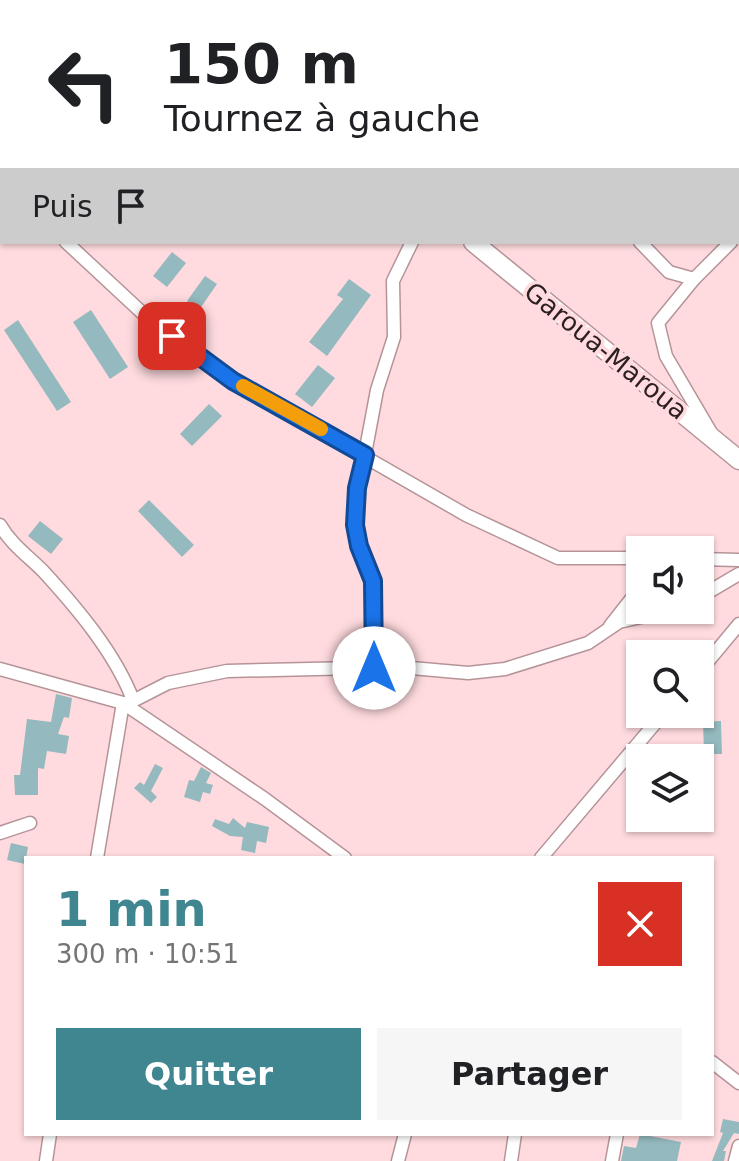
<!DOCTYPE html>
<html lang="fr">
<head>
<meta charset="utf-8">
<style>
	body { margin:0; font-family:"DejaVu Sans",sans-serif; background:#f6f6f6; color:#202124; height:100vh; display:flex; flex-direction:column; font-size:30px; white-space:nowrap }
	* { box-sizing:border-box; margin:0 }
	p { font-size:26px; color:#757577 }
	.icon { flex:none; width:44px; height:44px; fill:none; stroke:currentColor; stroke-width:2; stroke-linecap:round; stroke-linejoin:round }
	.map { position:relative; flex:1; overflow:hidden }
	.details { position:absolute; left:24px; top:856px; width:690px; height:280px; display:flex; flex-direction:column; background:#fff; border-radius:0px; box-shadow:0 2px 6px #0004 }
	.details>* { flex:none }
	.guide { position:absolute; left:0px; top:0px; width:740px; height:244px; box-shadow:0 2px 6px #0004; background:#fff; color:#202124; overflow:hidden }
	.fabs { position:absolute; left:626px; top:536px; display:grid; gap:16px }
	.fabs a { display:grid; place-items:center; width:88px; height:88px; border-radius:0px; background:#fff; box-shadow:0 2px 6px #0004; font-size:40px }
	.pin { position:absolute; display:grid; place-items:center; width:68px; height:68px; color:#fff; margin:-34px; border-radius:16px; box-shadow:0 4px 12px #0006 }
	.me { position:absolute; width:88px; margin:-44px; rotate:0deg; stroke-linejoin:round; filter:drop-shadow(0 0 6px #0008) }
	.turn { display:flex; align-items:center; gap:28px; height:168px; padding:0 32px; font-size:36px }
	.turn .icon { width:104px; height:104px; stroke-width:2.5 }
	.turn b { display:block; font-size:56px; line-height:68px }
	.then { display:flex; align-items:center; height:76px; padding:0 32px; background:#0003; gap:16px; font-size:30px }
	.round { display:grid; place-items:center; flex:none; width:84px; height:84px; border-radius:0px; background:#f6f6f6 }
	.headline { display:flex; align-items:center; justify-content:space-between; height:136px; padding:0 32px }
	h1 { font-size:48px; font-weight:700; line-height:60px; color:#3f8690 }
	.button { display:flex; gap:16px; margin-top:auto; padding:16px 32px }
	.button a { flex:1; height:92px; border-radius:0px; background:#3f8690; color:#fff; font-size:32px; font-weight:700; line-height:92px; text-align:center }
	.button a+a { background:#f6f6f6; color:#202124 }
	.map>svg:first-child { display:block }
	.building { fill:#94b9be }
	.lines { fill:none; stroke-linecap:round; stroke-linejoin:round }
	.minor-casing { stroke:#b59498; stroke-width:15 }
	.highway-casing { stroke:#b59498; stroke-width:21 }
	.minor { stroke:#fff; stroke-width:12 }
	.highway { stroke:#fff; stroke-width:18 }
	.route-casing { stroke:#114b97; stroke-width:20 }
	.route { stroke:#1a73e8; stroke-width:14 }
	.slow { stroke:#f59e0b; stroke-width:14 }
	.labels { text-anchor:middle; stroke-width:7; stroke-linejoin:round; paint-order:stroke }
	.street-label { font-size:26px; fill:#2c1f20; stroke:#ffdbdf }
</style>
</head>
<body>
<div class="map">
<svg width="739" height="1161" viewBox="0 0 739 1161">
	<rect width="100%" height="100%" fill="#ffdbdf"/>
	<g class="building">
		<polygon points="172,252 186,263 167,287 153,276"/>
		<polygon points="205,276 217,284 199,310 187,301"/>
		<polygon points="349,279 371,295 327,356 309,342 343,299 337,295"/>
		<polygon points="91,310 128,367 110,379 73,322"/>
		<polygon points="18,320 71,402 57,411 4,330"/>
		<polygon points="318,365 335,378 312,407 295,394"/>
		<polygon points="209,404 222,416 192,446 180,434"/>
		<polygon points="149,500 194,545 182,557 138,511"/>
		<polygon points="40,521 63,539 51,554 28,536"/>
		<polygon points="56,694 72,698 69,718 64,717 58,734 69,736 66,754 47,751 44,769 38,768 38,795 15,795 14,775 20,775 27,719 51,722"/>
		<polygon points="721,721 722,754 704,754 703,722"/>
		<polygon points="155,764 163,768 151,791 157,797 151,803 134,788 140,782 144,785"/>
		<polygon points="201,767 211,773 206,783 213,785 210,794 203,792 200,802 184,797 189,780 194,781"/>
		<polygon points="233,818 245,828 247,822 269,827 266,843 257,841 255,853 241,850 243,837 230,836 212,826 215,819 229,824"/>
		<polygon points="11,843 28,847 25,864 7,860"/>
		<polygon points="723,1119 739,1122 739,1134 734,1133 723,1151 726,1151 724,1161 712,1161 723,1133 720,1132"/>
		<polygon points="640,1134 681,1142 677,1161 621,1161 624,1146 636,1148"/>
	</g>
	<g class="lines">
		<g class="minor-casing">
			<g id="minor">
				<polyline points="588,0 591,2"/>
				<polyline points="60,2 62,0"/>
				<polyline points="304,2 305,0"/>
				<polyline points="634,2 636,0"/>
				<polyline points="0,63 2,60"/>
				<polyline points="738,85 739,80"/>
				<polyline points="0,183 2,184"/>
				<polyline points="66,242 151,321 233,381 466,515 558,558 640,558"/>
				<polyline points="640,242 669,272 694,279"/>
				<polyline points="713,436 666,356 658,323 694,279 731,242"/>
				<path d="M0 525C11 544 28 556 43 571 77 608 115 653 133 700"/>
				<polyline points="700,559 739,560"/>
				<polyline points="700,597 739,574"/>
				<polyline points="610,626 640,588"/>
				<polyline points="374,668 373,581 359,546 355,507 377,390 394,337 393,281 412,242"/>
				<polyline points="0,669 123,703 265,799 345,858"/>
				<polyline points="700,671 739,624"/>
				<polyline points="125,705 168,683 227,671 400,667 468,673 505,669 588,643 619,622 672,610"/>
				<polyline points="0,833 30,823"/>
				<polyline points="97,858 123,703"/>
				<polyline points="541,858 663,714"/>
				<polyline points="712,1062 739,1083"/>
				<polyline points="46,1161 50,1134"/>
				<polyline points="398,1161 405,1134"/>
				<polyline points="511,1161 515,1134"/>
				<polyline points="612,1161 617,1134"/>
				<polyline points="735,1161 739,1146"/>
			</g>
		</g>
		<g class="highway-casing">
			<g id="highway">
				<polyline points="180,0 182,2"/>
				<polyline points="473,242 739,460"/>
			</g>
		</g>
		<use href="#minor" class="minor"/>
		<use href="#highway" class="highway"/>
	</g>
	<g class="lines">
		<g class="route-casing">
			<polyline id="route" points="172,336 233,381 365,455 357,488 355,525 359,546 373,581 374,668"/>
		</g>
		<use href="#route" class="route"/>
		<polyline class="slow" points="243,386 321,429"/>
	</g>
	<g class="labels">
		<g class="street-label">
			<text transform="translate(606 351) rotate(39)" y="9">Garoua-Maroua</text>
		</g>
	</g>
</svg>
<div class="fabs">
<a><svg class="icon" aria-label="sound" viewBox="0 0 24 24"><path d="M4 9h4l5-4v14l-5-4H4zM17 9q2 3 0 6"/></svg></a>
<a><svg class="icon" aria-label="search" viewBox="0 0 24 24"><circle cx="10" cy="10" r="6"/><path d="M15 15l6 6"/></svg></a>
<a><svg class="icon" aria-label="layers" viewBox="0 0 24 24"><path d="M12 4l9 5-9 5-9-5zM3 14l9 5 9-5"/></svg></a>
</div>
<div class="pin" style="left:172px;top:336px;background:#d93025"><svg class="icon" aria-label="arrive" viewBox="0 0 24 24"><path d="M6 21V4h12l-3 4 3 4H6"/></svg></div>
<svg class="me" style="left:374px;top:668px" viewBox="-20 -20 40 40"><circle r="19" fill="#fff"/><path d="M0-13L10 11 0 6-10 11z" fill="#1a73e8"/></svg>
<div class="guide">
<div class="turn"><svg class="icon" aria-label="left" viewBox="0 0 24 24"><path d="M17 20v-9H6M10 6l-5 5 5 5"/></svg><div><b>150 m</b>Tournez à gauche</div></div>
<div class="then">Puis<svg class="icon" aria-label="arrive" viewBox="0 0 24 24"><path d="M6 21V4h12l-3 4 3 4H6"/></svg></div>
</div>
<section class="details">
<div class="headline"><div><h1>1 min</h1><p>300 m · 10:51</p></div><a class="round" style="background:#d93025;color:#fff"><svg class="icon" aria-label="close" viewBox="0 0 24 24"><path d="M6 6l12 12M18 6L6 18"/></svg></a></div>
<div class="button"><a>Quitter</a><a>Partager</a></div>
</section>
</div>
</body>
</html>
